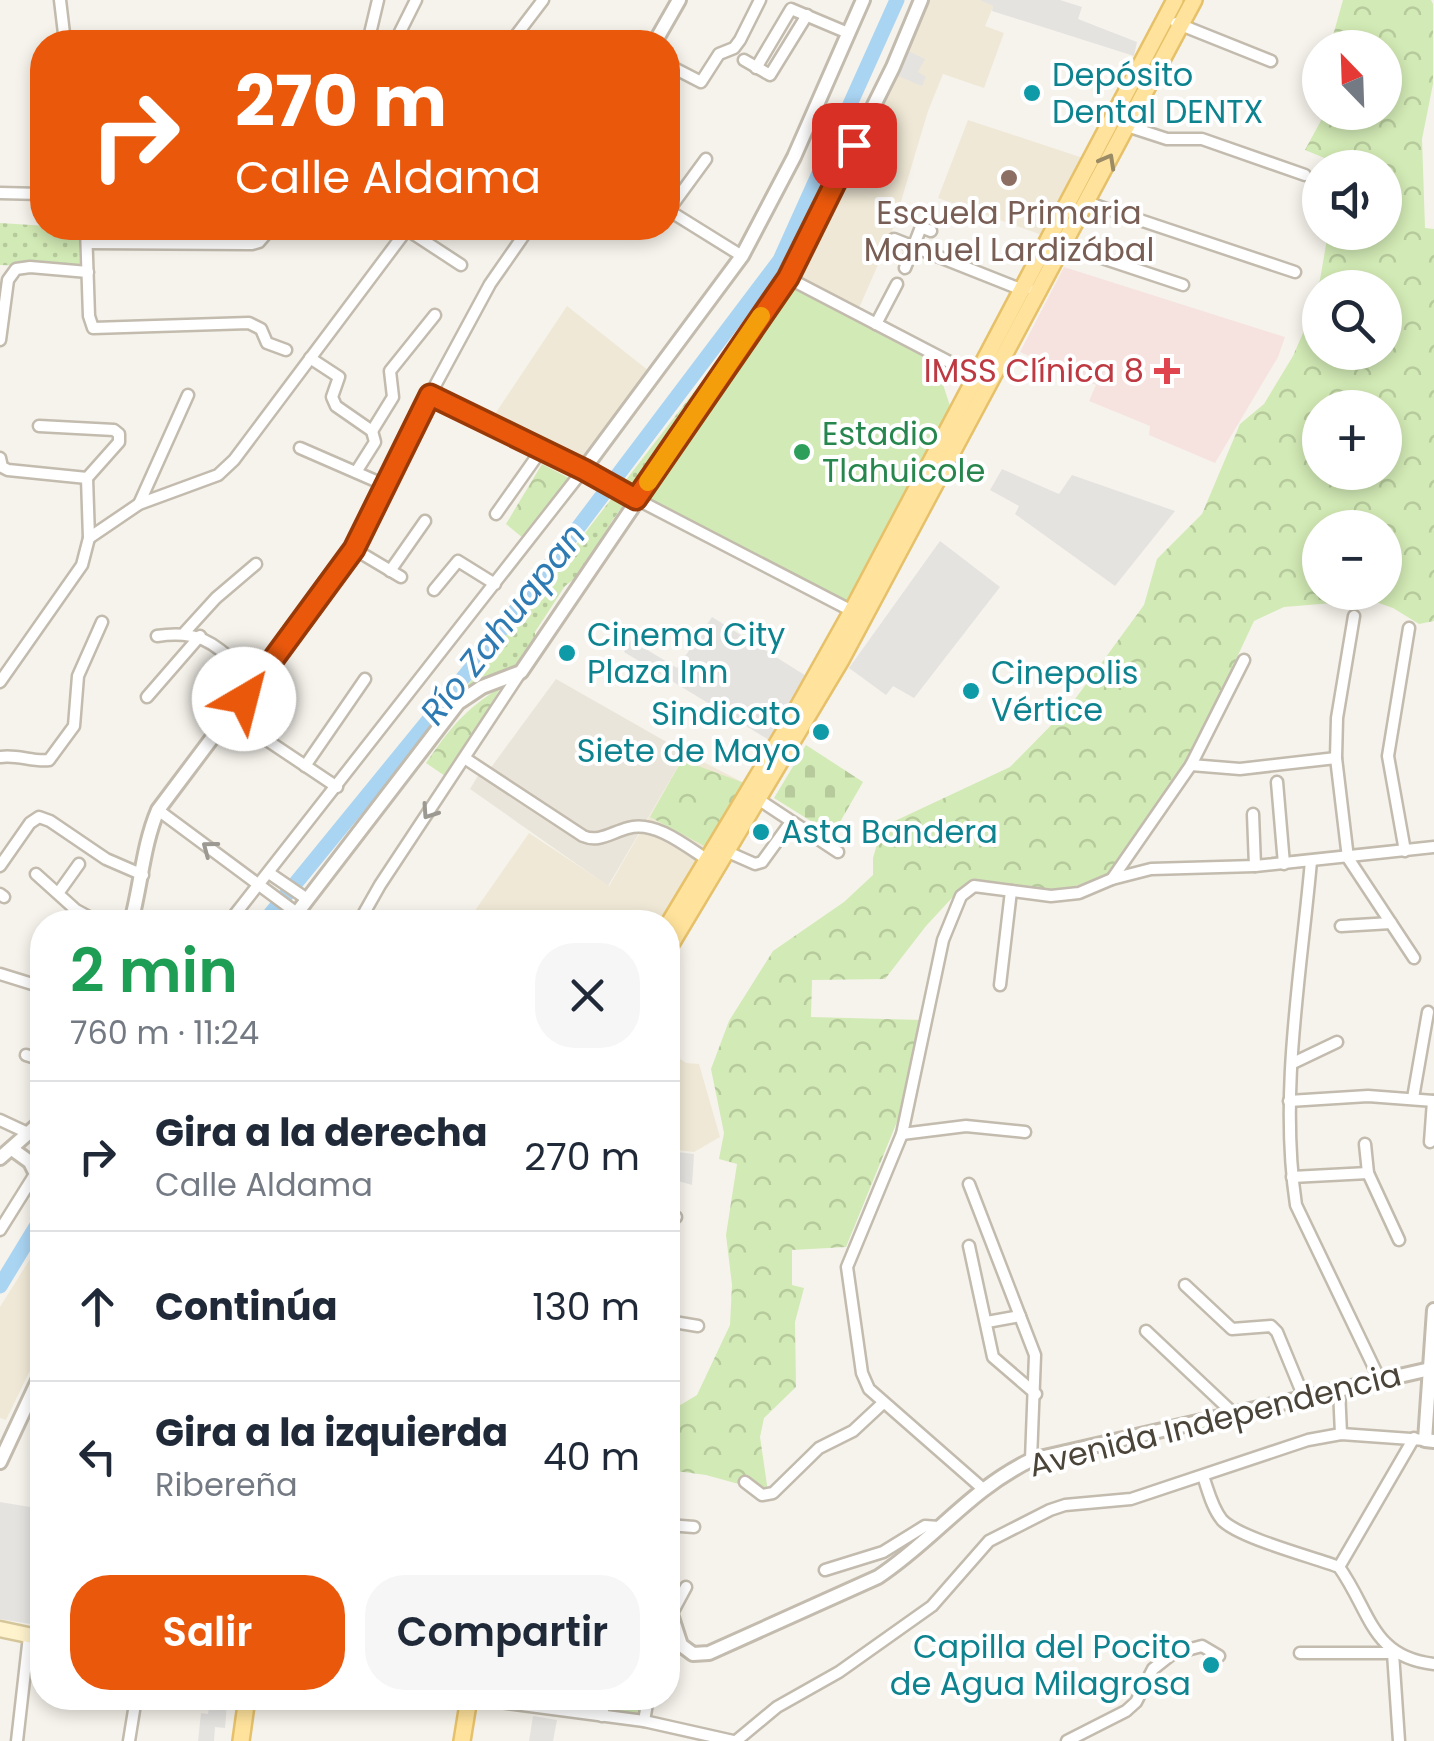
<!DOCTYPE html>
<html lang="es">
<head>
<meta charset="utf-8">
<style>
	body { margin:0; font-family:Poppins,sans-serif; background:#f6f6f7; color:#1f2937; height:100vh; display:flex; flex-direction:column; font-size:38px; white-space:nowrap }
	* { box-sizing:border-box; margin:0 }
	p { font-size:32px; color:#747a83 }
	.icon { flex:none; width:55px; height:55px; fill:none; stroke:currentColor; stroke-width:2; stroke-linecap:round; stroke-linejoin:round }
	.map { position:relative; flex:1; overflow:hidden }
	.side { position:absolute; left:30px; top:910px; width:650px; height:800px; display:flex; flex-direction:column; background:#fff; border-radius:40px; box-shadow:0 5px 15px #0003 }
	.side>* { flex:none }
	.guide { position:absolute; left:30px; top:30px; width:650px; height:210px; border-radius:40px; box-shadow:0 5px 15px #0003; background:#ea580c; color:#fff; overflow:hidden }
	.needle { width:65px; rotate:337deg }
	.tools { position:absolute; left:1302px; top:30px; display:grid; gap:20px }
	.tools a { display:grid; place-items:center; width:100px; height:100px; border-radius:50%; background:#fff; box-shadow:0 5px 15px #0003; font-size:50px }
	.pin { position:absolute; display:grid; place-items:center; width:85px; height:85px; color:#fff; margin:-42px; border-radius:20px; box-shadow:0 5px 15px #0006 }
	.me { position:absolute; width:110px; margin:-55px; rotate:37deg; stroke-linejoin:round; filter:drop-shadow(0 0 8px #0008) }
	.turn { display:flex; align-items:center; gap:35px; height:210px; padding:0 40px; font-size:45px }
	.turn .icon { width:130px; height:130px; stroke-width:2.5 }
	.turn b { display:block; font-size:70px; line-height:85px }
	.round { display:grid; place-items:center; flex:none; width:105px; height:105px; border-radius:40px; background:#f6f6f7 }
	.overview { display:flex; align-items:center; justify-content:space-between; height:170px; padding:0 40px }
	h1 { font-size:60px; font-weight:600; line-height:75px; color:#1e9e55 }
	.action { display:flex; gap:20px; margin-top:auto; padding:20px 40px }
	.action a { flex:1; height:115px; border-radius:40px; background:#ea580c; color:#fff; font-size:40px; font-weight:600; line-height:115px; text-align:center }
	.action a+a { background:#f6f6f7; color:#1f2937 }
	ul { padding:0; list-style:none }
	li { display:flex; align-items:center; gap:30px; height:150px; padding:0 40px; border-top:2px solid #e0e1e3 }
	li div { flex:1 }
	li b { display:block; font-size:38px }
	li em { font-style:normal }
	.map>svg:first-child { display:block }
	.residential { fill:#eae5da }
	.education { fill:#efe8d6 }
	.medical { fill:#f6e3e0 }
	.grass { fill:url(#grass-dots) }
	.forest { fill:url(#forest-crowns); fill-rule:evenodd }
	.cemetery { fill:url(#cemetery-stones) }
	.pitch { fill:#d2eab5 }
	.parking { fill:#e5e3e0 }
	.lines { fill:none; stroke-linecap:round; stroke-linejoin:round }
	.river { stroke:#a9d4f2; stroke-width:15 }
	.minor-casing { stroke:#c2bbae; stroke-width:15 }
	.tertiary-casing { stroke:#c2bbae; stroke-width:18 }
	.secondary-casing { stroke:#d6c79b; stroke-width:19 }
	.primary-casing { stroke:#e6c16a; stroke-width:20 }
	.minor { stroke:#fff; stroke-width:10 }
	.tertiary { stroke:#fff; stroke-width:12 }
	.secondary { stroke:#fff3cd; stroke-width:14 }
	.primary { stroke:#ffe39c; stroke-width:15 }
	.oneway { stroke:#9c8c66 }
	.oneway2 { stroke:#9c9892 }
	.route-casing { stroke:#983908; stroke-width:25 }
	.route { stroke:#ea580c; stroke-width:18 }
	.slow { stroke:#f59e0b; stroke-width:18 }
	.culture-dot { fill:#0f9aa8; stroke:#fff; stroke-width:4 }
	.education-dot { fill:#8d6e63; stroke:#fff; stroke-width:4 }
	.health-dot { fill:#e0444e; stroke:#fff; stroke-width:4 }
	.leisure-dot { fill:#2e9e5b; stroke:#fff; stroke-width:4 }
	.labels { text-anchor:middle; stroke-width:8; stroke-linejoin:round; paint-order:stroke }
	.culture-label { font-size:32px; fill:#0d838f; stroke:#fff; text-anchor:start }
	.education-label { font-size:32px; fill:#785e54; stroke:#fff }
	.health-label { font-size:32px; fill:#be3a42; stroke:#fff; text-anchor:end }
	.leisure-label { font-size:32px; fill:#27864d; stroke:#fff; text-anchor:start }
	.street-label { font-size:32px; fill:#4b4439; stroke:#fff }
	.water-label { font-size:35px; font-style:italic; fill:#2e7ab2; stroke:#fff }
</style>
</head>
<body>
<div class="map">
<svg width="1434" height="1741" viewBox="0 0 1434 1741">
	<defs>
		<pattern id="grass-dots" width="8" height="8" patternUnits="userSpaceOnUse" patternTransform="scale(2.5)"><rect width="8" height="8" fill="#d2eab5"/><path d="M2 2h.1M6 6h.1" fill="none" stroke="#b6ca9c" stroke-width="1.8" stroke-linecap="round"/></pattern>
		<pattern id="forest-crowns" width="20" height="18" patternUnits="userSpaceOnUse" patternTransform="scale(2.5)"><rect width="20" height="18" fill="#d2eab5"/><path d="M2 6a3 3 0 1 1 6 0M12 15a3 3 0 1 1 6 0" fill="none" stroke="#b6ca9c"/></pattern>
		<pattern id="cemetery-stones" width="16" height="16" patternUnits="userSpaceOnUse" patternTransform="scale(2.5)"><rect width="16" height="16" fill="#d2eab5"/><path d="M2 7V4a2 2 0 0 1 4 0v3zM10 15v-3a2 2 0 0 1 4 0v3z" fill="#b6ca9c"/></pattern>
	</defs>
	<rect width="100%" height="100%" fill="#f6f3ec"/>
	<polygon class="residential" points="556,679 686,753 608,886 470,789 479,774 484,777"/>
	<g class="education">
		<polygon points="929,0 996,0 985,26 1004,33 984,88 943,74 928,111 891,235 859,308 795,275 850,165 855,166 881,109 878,106 884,93 889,94"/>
		<polygon points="968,120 1083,158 1042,235 938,198"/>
		<polygon points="567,306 649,371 583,463 493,417"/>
		<polygon points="686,753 744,783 700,866 661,922 467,922 529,833 609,886"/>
		<polygon points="668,1051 686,1063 699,1064 714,1116 720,1137 694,1152 668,1149"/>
		<polygon points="42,1240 42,1352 35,1360 6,1420 0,1418 0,1307"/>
	</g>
	<polygon class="medical" points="1064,267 1285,337 1278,357 1215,463 1149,435 1150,426 1089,401 1096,385 1020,352"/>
	<g class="grass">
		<polygon points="0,223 79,228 80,268 0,265"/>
		<polygon points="778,283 735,350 612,521 582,573 565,586 535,632 535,645 524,664 463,691"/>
	</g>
	<g class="forest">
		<path d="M1343 0H1431L1433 4V84L1422 139 1425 228 1434 229V621L1419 624 1393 608 1370 600 1284 607 1254 621 1185 768 1108 875 1055 893 982 880 963 886 926 926 885 979 812 980 811 1017 922 1020 903 1107 846 1247 792 1250V1285L804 1288 795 1322 796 1387 764 1418 760 1437 768 1492 706 1475 668 1470V1428L672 1410 697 1395 730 1325 732 1285 726 1235 737 1164 719 1159 724 1133 711 1069 729 1021 773 951 844 902 873 875V858L882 827 1010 767 1070 706 1144 605 1157 559 1202 514 1240 424 1264 404 1293 356 1316 303 1328 233 1385 232V168L1339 167V164L1305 150 1325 113 1385 112V48L1334 47 1332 39ZM1320 288H1385V352H1320ZM1320 408H1385V472H1320ZM1320 528H1385V592H1320Z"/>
		<polygon points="542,464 569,478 523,538 506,524"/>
		<path d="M501 687 448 778 426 763C450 728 464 710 501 687Z"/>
		<polygon points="682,760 744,783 708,848 650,817"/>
		<polygon points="605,1698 648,1698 644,1721 602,1716 598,1700"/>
	</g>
	<polygon class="cemetery" points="806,745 863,782 840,822 830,833 774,798"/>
	<polygon class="pitch" points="788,286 936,363 951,409 849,603 646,496"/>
	<g class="parking">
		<polygon points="980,0 1060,0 1082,7 1078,19 1137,42 1134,56 992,11 993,6"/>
		<polygon points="908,51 925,59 918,72 926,77 922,86 898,76"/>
		<polygon points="1002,469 1059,494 1072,475 1175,511 1115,586 1015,514 1019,506 990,490"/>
		<polygon points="940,541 1000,587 914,698 893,686 886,695 849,668"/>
		<polygon points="712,617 811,679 774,743 624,652 631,640 677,668"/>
		<polygon points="668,1151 694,1154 692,1185 668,1178"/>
		<polygon points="0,1502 42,1509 42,1626 0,1619"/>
		<polygon points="210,1701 227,1703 225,1728 215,1727 214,1741 198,1741 201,1713 208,1714"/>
		<polygon points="533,1716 557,1720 553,1741 529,1741"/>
	</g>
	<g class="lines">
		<g class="river">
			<polyline points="264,922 485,651 780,260 897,0"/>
			<polyline points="0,1286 42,1217"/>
		</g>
		<g class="minor-casing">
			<g id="minor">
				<polyline points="60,0 65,42"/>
				<polyline points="1176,23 1271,61"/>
				<polyline points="65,40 109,39"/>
				<polyline points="368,42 378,0"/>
				<polyline points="395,42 416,0"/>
				<polyline points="511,42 543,0"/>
				<polyline points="744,60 770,75 807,15"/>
				<polyline points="668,65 701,82 719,54 734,48 740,40 760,0"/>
				<polyline points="756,68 791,9 848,33"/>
				<polyline points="1127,126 1167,139 1202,139 1305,175"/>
				<polyline points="0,193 42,194"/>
				<polyline points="1086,202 1295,272"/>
				<polyline points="668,210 742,256"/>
				<polyline points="668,211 706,159"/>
				<polyline points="86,228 89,316 93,328 249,323 261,329 267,343 286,350"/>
				<polyline points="406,229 461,265"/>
				<polyline points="894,239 1015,287 1028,288"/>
				<polyline points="87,243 252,244 259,242 271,228"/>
				<polyline points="1063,245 1183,285"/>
				<polyline points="905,268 921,227 931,231"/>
				<polyline points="788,278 982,379"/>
				<polyline points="876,324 897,284"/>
				<polyline points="0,340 8,280 16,269 30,267 88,272"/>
				<polyline points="310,358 339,377 332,397 336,406 372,431 375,442 356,472"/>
				<polyline points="430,395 490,284 529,228"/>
				<polyline points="39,426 114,430 119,434 119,442 87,478"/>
				<polyline points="372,431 393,397 390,371 435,315"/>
				<polyline points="300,448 385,485"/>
				<polyline points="0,458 2,467 8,470 87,478"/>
				<polyline points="636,499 854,612"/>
				<polyline points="139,504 188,395"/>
				<polyline points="496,514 542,449"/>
				<polyline points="89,538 139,504 218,475 234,460 408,228"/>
				<polyline points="354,549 401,577"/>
				<polyline points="390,571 425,521"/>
				<polyline points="434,590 458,561 495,584"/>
				<polyline points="1354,616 1337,718 1336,758 1348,858 1414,958"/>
				<polyline points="185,632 216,598 256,564"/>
				<path d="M157 636C209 628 219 651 257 682"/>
				<polyline points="0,682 82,565 89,538 87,478"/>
				<polyline points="147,697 200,636"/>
				<polyline points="231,716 337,787"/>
				<path d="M0 757C17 754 32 762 49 760L74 726 78 676 102 622"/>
				<path d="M466 759 583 836C599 843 612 832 628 828 654 820 685 845 706 859"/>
				<polyline points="1191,765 1240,769 1336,758"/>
				<polyline points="305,766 365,679"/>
				<polyline points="1277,782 1284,864"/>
				<polyline points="755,797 838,852"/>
				<polyline points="158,810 309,922"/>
				<polyline points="1253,814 1255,866"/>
				<polyline points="721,849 755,864 762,862 791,822"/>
				<polyline points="1405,851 1388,756 1409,628"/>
				<path d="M1311 861C1301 974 1279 1092 1296 1205L1380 1380"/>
				<polyline points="0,866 30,823 39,817 50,821 106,859 143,875"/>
				<polyline points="269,873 307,899"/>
				<polyline points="36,874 76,910 98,922"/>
				<polyline points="1112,879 1191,765 1244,660"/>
				<polyline points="59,892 79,864"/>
				<polyline points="0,894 4,897"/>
				<polyline points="229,922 584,469"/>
				<polyline points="359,922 380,885 520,673"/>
				<polyline points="1341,926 1391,923"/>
				<polyline points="0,974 42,987"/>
				<polyline points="1000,985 1011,891"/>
				<polyline points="26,1055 42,1060"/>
				<polyline points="1293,1063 1337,1042"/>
				<polyline points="1413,1098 1428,1012"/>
				<polyline points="1289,1101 1368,1096 1434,1101"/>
				<polyline points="0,1120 30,1134"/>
				<polyline points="902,1134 966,1126 1025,1132"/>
				<polyline points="1430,1142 1433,1101"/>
				<polyline points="1365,1144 1368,1173 1399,1240"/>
				<polyline points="1292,1177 1368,1173"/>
				<polyline points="969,1184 1035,1355 1031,1460"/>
				<polyline points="668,1216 676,1217"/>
				<polyline points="0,1230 42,1163"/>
				<polyline points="969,1246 993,1357 1036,1394"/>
				<polyline points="1185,1285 1232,1329 1271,1326 1277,1332 1303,1395"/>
				<polyline points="668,1321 698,1326"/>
				<polyline points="987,1322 1020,1316"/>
				<polyline points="1146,1331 1233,1413"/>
				<polyline points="1339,1389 1341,1434"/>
				<path d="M1203 1476C1208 1490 1212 1508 1222 1520 1239 1538 1313 1557 1339 1567 1371 1612 1371 1657 1434 1664"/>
				<polyline points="745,1482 762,1495 773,1493 819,1448 853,1431 882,1404"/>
				<polyline points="982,1488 869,1389 862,1373 847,1267 902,1134 943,940 961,896 974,886 1051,896 1079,893 1112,879 1151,869 1255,866 1434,847"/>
				<polyline points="668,1525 694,1527"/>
				<polyline points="1339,1567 1414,1438"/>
				<polyline points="825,1570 883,1552 925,1526 939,1527"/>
				<polyline points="671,1615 686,1587"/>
				<polyline points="1300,1653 1393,1653 1399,1741"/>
				<polyline points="469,1698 644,1721 733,1741"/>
				<polyline points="602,1716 605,1698"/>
				<polyline points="644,1721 648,1698"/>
				<polyline points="17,1741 29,1636"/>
				<polyline points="129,1741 136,1698"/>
				<polyline points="736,1741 777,1707 839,1672 932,1606 989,1541 1050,1510 1065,1505 1131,1499 1308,1440 1341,1434 1425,1440"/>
				<polyline points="1067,1741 1126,1711 1136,1702 1153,1669 1172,1654 1202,1646 1219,1656"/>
			</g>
		</g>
		<g class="tertiary-casing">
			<g id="tertiary">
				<polyline points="655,42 679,0"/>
				<polyline points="584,469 742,256 794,157 863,0"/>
				<path d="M131 922C141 885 143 845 158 810L354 549 430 395 584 469 636 499"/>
				<polyline points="290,922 458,703 482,687 521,672 788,278 893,67 921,0"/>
				<polyline points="12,1149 30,1162 36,1174"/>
				<polyline points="0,1158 42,1121"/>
				<polyline points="1434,1310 1425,1440 1434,1441"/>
				<polyline points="0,1462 42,1372"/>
				<path d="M668 1605 681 1645 693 1654 709 1653 878 1577C934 1540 969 1490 1031 1460L1430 1369"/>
			</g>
		</g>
		<g class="secondary-casing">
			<polyline id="secondary" points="0,1629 42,1638"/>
		</g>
		<g class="primary-casing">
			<g id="primary">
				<polyline points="668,925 783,734 852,611 1175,0"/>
				<polyline points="668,949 841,660 1194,0"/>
				<polyline points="241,1741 247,1698"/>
				<polyline points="462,1741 469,1698"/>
			</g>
		</g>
		<use href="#minor" class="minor"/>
		<use href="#tertiary" class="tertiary"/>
		<use href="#secondary" class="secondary"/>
		<use href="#primary" class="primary"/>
	</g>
	<defs><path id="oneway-chevron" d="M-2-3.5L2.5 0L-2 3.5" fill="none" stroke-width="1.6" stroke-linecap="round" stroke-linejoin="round" transform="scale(2.5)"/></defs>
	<use class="oneway" href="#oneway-chevron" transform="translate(1108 161) rotate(-61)"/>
	<g class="oneway2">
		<use href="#oneway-chevron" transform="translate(429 812) rotate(124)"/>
		<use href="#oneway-chevron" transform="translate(209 848) rotate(-143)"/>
	</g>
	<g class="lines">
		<g class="route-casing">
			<polyline id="route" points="244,699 354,549 430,395 584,470 636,499 788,278 854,145"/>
		</g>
		<use href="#route" class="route"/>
		<polyline class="slow" points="648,482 761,316"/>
	</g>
	<g class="culture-dot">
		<circle cx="1032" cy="93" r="10"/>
		<circle cx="567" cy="653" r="10"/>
		<circle cx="971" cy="691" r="10"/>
		<circle cx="821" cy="732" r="10"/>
		<circle cx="761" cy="832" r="10"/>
		<circle cx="1211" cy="1665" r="10"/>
	</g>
	<circle class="education-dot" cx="1009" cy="178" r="10"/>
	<path class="health-dot" d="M1162 356h10v10h10v10h-10v10h-10v-10h-10v-10h10z"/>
	<circle class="leisure-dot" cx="802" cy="452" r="10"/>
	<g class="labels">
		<g class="culture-label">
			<text x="1052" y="86">Depósito<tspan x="1052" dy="37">Dental DENTX</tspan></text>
			<text x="587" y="646">Cinema City<tspan x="587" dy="37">Plaza Inn</tspan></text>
			<text x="991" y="684">Cinepolis<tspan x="991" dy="37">Vértice</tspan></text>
			<text x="801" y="725" text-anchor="end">Sindicato<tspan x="801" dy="37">Siete de Mayo</tspan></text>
			<text x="781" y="843">Asta Bandera</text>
			<text x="1191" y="1658" text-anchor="end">Capilla del Pocito<tspan x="1191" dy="37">de Agua Milagrosa</tspan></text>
		</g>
		<g class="education-label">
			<text x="1009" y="224">Escuela Primaria<tspan x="1009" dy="37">Manuel Lardizábal</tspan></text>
		</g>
		<g class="health-label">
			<text x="1144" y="382">IMSS Clínica 8</text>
		</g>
		<g class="leisure-label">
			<text x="822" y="445">Estadio<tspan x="822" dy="37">Tlahuicole</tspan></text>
		</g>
		<g class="street-label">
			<text transform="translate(1215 1420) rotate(-14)" y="11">Avenida Independencia</text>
		</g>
		<g class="water-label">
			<text transform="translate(503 624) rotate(-52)" y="12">Río Zahuapan</text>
		</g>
	</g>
</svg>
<div class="tools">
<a><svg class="needle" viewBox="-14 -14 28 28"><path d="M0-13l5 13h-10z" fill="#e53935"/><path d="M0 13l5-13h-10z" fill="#747a83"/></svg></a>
<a><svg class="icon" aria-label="sound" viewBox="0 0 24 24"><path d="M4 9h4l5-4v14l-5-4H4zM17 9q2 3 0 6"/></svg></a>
<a><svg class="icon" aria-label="search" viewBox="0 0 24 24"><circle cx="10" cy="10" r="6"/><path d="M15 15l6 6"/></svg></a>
<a>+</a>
<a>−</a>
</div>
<div class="pin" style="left:854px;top:145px;background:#d93025"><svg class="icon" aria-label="arrive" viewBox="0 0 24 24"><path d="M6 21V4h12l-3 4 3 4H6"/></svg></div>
<svg class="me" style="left:244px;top:699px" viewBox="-20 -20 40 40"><circle r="19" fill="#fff"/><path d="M0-13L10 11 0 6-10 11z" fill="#ea580c"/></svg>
<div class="guide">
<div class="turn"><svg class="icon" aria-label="right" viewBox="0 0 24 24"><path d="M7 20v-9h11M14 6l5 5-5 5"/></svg><div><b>270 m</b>Calle Aldama</div></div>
</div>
<section class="side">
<div class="overview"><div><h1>2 min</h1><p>760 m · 11:24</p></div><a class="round"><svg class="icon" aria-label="close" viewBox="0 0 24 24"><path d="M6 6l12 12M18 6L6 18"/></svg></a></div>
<ul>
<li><svg class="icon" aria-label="right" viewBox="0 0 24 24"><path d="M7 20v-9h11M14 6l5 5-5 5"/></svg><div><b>Gira a la derecha</b><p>Calle Aldama</p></div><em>270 m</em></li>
<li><svg class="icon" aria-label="ahead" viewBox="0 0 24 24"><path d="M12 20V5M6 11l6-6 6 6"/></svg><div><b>Continúa</b></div><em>130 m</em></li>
<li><svg class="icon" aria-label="left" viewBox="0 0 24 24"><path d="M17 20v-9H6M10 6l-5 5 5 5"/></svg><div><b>Gira a la izquierda</b><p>Ribereña</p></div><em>40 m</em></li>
</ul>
<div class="action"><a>Salir</a><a>Compartir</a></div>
</section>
</div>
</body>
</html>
